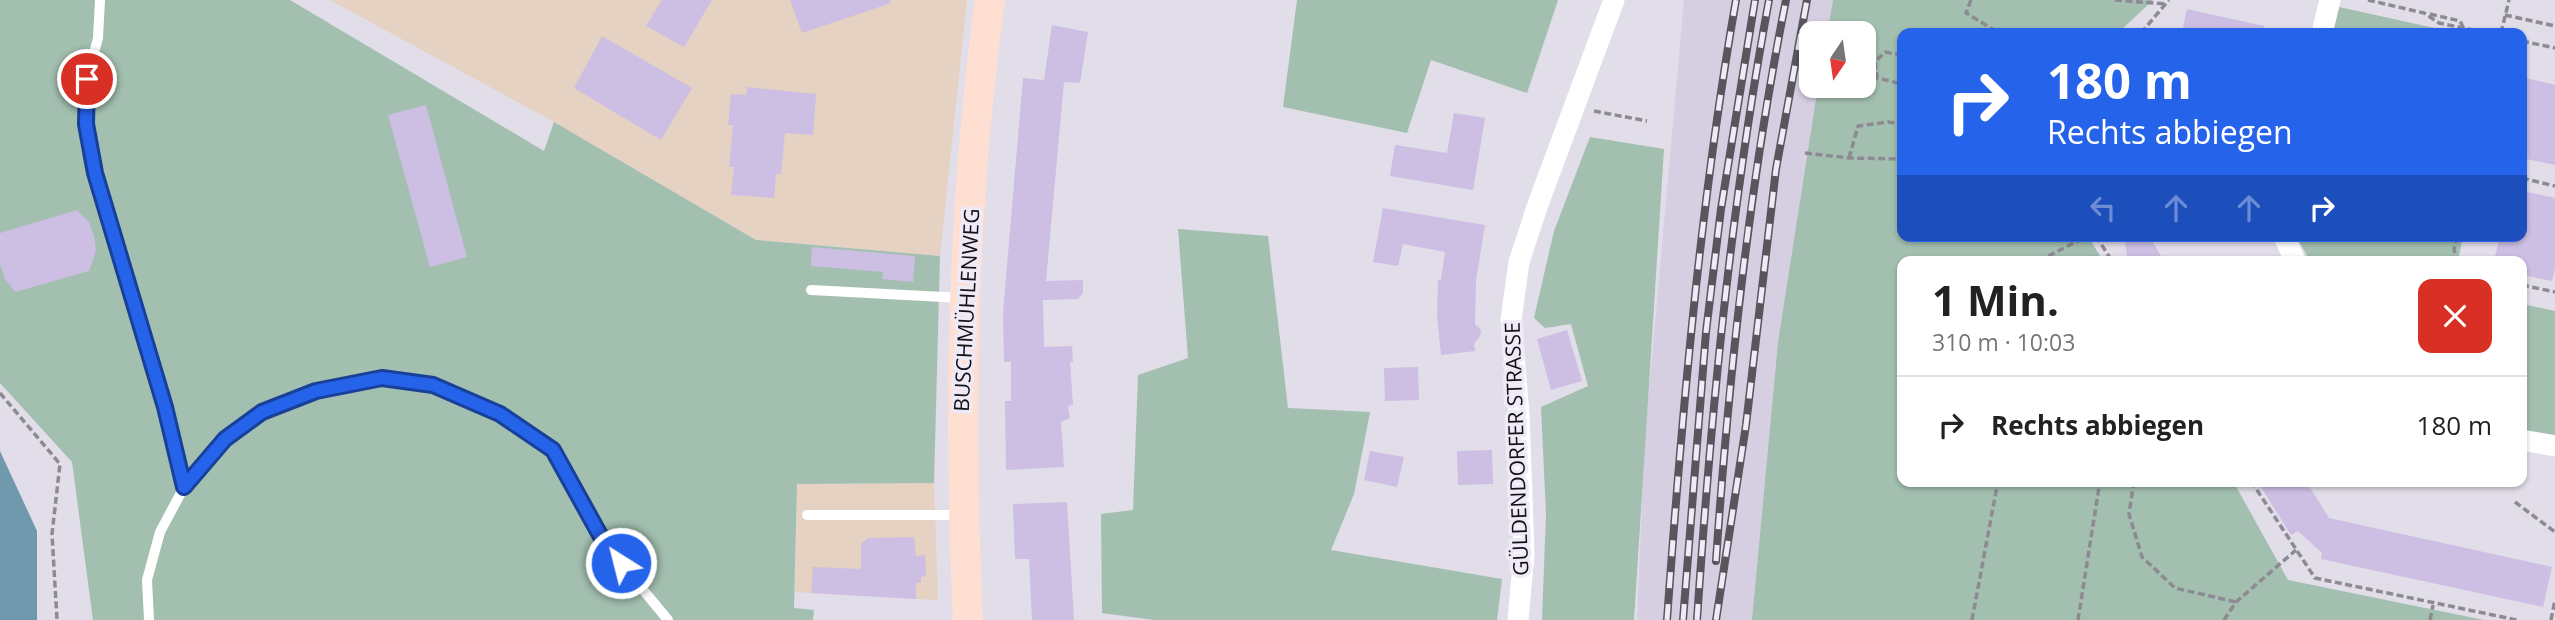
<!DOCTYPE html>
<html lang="de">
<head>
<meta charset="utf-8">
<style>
	body { margin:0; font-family:"Open Sans",sans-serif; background:#f2f2f2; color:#222; height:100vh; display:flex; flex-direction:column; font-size:26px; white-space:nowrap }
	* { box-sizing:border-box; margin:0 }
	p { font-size:23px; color:#767676 }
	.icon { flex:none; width:38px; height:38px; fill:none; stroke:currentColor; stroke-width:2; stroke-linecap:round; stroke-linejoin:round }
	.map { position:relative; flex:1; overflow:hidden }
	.sheet { position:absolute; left:1897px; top:256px; width:630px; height:231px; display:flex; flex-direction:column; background:#fff; border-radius:14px; box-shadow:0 2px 5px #0004 }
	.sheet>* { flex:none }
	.hud { position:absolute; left:1897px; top:28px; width:630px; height:214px; border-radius:14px; box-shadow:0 2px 5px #0004; background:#2563eb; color:#fff; overflow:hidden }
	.needle { width:46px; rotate:193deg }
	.buttons { position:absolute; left:1799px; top:21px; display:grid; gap:14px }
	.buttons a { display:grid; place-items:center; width:77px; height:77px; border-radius:14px; background:#fff; box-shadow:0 2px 5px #0004; font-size:35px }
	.pin { position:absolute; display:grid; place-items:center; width:60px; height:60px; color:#fff; margin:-30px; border:4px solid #fff; border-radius:50%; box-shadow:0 2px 7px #0007 }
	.me { position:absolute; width:77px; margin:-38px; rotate:324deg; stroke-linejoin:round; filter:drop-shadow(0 0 5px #0008) }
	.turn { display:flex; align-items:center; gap:24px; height:147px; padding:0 35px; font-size:32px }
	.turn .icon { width:91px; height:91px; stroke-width:2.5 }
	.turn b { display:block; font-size:49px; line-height:60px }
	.lanes { display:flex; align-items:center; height:66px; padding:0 35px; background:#0003; justify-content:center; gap:35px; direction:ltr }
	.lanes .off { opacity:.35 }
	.round { display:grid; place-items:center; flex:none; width:74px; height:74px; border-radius:14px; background:#f2f2f2 }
	.head { display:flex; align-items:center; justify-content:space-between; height:119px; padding:0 35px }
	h1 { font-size:42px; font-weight:700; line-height:52px }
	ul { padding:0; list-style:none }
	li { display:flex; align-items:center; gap:21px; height:98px; padding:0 35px; border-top:2px solid #e0e0e0 }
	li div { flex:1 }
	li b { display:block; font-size:26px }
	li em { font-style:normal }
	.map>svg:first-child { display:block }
	.commercial { fill:#e5d2c3 }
	.built { fill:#d6cfe2 }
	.green { fill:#a2bfaf }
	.water { fill:#7199ad }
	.building { fill:#cdbee3 }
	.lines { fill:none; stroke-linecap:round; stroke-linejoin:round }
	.path { stroke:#8d8a93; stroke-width:3.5; stroke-dasharray:7 3.5; stroke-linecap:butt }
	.lane { stroke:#fff; stroke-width:10 }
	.street { stroke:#fff; stroke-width:21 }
	.secondary { stroke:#fedfd1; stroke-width:30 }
	.rail-casing { stroke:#58565c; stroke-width:8 }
	.rail { stroke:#efeaf7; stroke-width:5; stroke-dasharray:16; stroke-linecap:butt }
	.route-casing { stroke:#184099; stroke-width:18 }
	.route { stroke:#2563eb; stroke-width:12 }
	.labels { text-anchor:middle; stroke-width:7; stroke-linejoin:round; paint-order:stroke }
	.street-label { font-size:21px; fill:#131115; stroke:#efeaf7 }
</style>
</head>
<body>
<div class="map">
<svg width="2555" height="620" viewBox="0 0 2555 620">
	<rect width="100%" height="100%" fill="#e1dde9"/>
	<g class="commercial">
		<polygon points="330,0 967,0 940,256 756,240 554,122"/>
		<polygon points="934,483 938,600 795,592 797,484"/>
	</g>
	<polygon class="built" points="1684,0 1833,0 1827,33 1811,33 1811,86 1818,86 1778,342 1752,620 1637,620 1645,435"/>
	<g class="green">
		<polygon points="0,0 290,0 544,151 554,122 756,240 940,256 934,483 797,484 794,608 814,610 813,620 93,620 72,462 0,383"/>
		<polygon points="1297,0 1558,0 1527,93 1431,60 1407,133 1283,107"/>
		<polygon points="1833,0 2153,0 2118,33 1902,33 1902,236 2088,236 2103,261 1902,261 1902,481 2233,481 2288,580 2484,620 1752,620 1778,342 1818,86 1864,86 1864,33 1827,33"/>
		<polygon points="2339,7 2457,33 2333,33"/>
		<polygon points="1590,137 1664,149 1634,620 1542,620 1546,514 1541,407 1588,386 1571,324 1545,328 1534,318 1554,231"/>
		<polygon points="1178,229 1268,236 1288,408 1370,412 1354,494 1331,550 1502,579 1497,620 1154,620 1102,613 1101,514 1133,510 1138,375 1188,358"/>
		<polygon points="2296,236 2463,236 2458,261 2310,261"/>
		<polygon points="2522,304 2555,311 2555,435 2522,432"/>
	</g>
	<polygon class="water" points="0,451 37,531 37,620 0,620"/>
	<g class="building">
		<polygon points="662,0 712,0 684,47 646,26"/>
		<polygon points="790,0 890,0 891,3 802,33"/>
		<polygon points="2187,9 2264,26 2263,33 2182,33"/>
		<polygon points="1052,25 1088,32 1080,83 1064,82 1046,281 1083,280 1083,293 1078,299 1043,300 1044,347 1072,346 1073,362 1070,362 1073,405 1068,406 1070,418 1061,422 1064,467 1006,470 1005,401 1011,401 1011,362 1004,362 1003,313 1023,78 1044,80"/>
		<polygon points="602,36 692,88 661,140 574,88"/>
		<polygon points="2522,77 2555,85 2555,165 2522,158"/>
		<polygon points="747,87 816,94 813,135 785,133 781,174 776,174 774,198 731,195 734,167 729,167 733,125 728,125 731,94 746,95"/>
		<polygon points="426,105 467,257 430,267 388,115"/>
		<polygon points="1454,113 1485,118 1473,190 1390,176 1395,145 1447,153"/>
		<polygon points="2522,191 2555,198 2555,268 2552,281 2522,275 2522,261 2494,261 2500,236 2522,236"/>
		<polygon points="1383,208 1485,225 1476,280 1475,324 1481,330 1480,336 1474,344 1475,351 1441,355 1437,315 1438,280 1441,280 1445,252 1403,244 1398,266 1373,262"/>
		<polygon points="77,210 89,222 94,236 96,251 89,271 15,292 5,279 0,265 0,233"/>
		<polygon points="2124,236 2149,236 2164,261 2128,261"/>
		<polygon points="812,247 915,256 913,282 882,279 883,272 811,266"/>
		<polygon points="1567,330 1582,381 1551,390 1537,339"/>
		<polygon points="1418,367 1419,400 1385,401 1384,368"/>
		<polygon points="1492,450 1493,484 1458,485 1457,451"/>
		<polygon points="1370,451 1404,457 1397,487 1364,480"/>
		<polygon points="2257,481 2306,481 2329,518 2552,567 2543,607 2321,559 2322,553 2298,531 2291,535"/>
		<polygon points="1067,502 1074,620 1032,620 1029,559 1015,559 1013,504"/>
		<polygon points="914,537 916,556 925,555 926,576 921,577 921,583 916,583 916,599 811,593 813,567 861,569 861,544 868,538"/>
	</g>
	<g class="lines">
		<g class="path">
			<polyline points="1971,0 1966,13 1999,33"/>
			<polyline points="2115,0 2166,4"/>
			<polyline points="2368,0 2424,13 2439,23 2488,33"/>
			<polyline points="2430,14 2460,21 2463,27"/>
			<polyline points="2505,15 2555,26"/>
			<polyline points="2141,33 2169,0"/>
			<polyline points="2501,33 2509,0"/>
			<polyline points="2522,41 2555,48"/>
			<polyline points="1902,55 1885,52 1875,62 1877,78 1902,84"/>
			<polyline points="1594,111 1647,121"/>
			<polyline points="1805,153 1849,158 1902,159"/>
			<polyline points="1849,158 1858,126 1888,122 1902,124"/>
			<polyline points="2522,178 2555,186"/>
			<polyline points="2096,236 2112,261"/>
			<polyline points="2457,236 2454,250 2458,261"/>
			<polyline points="2039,261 2087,236"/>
			<polyline points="2522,285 2555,292"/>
			<polyline points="0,393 60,464 52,534 57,620"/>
			<polyline points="2134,481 2129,514 2142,557 2175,588 2236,602"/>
			<polyline points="2251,481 2315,578 2517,620"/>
			<polyline points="2515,502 2555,532"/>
			<polyline points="1972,620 1998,481"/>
			<polyline points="2078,620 2100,481"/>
			<polyline points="2224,620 2236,602 2296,550"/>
			<polyline points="2430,620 2433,605"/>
			<polyline points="2551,620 2555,600"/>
		</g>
		<g class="lane">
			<polyline points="100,0 98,38 87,79 86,125 95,173 165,407 184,487"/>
			<polyline points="811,290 962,298"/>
			<polyline points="807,515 962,515"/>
			<polyline points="149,620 147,580 160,532 184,487 225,439 262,412 316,391 382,378 433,385 500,414 553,450 605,544 668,620"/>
		</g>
		<g class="street">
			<polyline points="2322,33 2330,0"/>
			<polyline points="2284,236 2295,261"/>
			<polyline points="2522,440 2555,446"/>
			<polyline points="1518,620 1524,554 1519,414 1511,320 1519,262 1538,204 1614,0"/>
		</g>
		<path class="secondary" d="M968 620C958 414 962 205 990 0"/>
		<g class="rail-casing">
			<g id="rail">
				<path d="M1716 561C1729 372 1749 185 1786 0"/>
				<path d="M1667 620C1682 413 1700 205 1736 0"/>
				<polyline points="1683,620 1706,332 1721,209 1755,0"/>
				<path d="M1697 620C1711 412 1731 205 1769 0"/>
				<polyline points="1716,620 1746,425 1776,169 1807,0"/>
			</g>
		</g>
		<use href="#rail" class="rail"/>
	</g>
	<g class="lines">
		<g class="route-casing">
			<polyline id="route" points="87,79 86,124 95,173 165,407 184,487 225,439 262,412 316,391 382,378 433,385 500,414 553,450 605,544 621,563"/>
		</g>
		<use href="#route" class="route"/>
	</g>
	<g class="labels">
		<g class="street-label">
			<text transform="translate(967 310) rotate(-87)" y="7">BUSCHMÜHLENWEG</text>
			<text transform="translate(1517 449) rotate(-92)" y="7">GÜLDENDORFER STRASSE</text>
		</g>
	</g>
</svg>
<div class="buttons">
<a><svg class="needle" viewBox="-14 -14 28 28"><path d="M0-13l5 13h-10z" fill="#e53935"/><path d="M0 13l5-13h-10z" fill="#767676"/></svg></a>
</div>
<div class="pin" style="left:87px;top:79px;background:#d93025"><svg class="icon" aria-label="arrive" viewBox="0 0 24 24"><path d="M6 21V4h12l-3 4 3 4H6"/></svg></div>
<svg class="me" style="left:621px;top:563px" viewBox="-20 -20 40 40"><circle r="17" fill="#2563eb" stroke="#fff" stroke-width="3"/><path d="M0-11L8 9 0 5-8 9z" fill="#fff"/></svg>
<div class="hud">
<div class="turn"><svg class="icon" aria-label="right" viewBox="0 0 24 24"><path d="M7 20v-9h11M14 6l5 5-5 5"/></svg><div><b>180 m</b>Rechts abbiegen</div></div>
<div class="lanes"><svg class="icon off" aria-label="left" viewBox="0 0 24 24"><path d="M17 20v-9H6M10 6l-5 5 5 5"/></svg><svg class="icon off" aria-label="ahead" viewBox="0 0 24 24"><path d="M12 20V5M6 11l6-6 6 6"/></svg><svg class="icon off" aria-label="ahead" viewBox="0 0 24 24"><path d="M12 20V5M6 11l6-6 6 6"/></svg><svg class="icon" aria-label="right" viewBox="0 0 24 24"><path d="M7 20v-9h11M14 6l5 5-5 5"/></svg></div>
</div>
<section class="sheet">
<div class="head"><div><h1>1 Min.</h1><p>310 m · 10:03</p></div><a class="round" style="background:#d93025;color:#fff"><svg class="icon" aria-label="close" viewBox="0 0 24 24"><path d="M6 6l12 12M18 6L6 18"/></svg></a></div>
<ul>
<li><svg class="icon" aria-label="right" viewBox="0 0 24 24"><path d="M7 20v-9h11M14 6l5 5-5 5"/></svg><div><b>Rechts abbiegen</b></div><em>180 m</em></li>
</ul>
</section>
</div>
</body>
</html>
